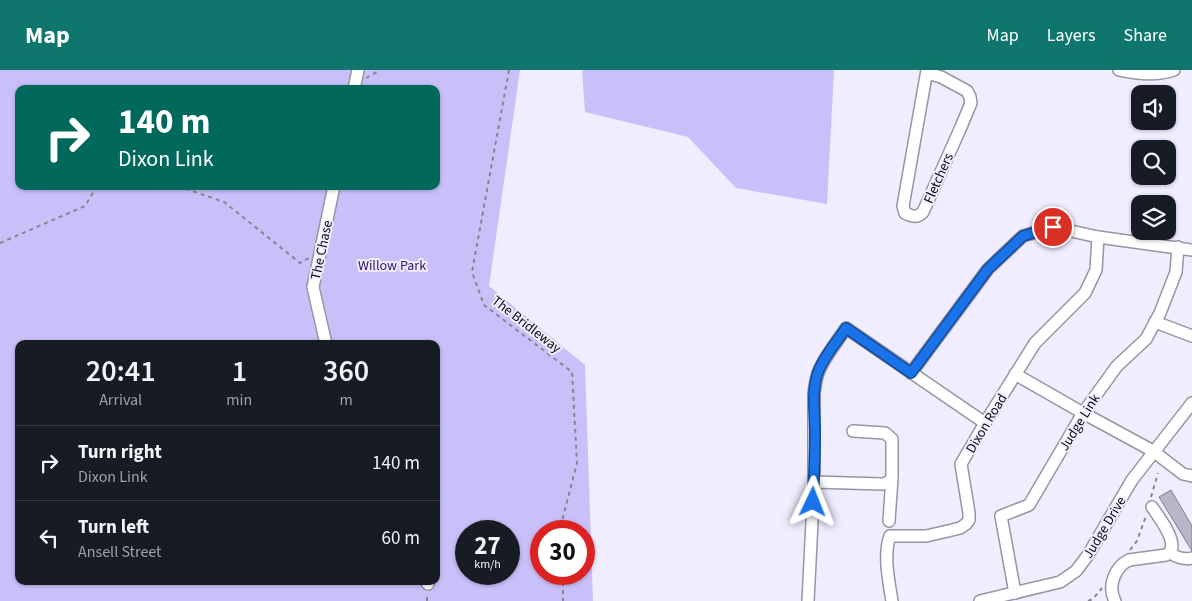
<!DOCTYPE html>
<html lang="en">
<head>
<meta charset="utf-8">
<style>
	body { margin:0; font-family:"Source Sans 3",sans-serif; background:#242831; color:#f1f3f6; height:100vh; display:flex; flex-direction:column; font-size:19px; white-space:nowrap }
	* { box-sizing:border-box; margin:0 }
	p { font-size:16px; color:#9ea1a6 }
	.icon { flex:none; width:28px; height:28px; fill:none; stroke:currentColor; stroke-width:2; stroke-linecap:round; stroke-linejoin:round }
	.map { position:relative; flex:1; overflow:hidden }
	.panel { position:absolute; left:15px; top:270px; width:425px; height:245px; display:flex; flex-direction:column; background:#171b24; border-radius:10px; box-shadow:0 1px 4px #0004 }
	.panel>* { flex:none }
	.top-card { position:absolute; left:15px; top:15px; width:425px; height:105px; border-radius:10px; box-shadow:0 1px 4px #0004; background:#00695c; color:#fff; overflow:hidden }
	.buttons { position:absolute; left:1131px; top:15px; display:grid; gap:10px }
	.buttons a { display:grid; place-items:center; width:45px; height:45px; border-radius:10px; background:#171b24; box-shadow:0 1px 4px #0004; font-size:25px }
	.speed { position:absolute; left:455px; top:450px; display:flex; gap:10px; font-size:25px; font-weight:700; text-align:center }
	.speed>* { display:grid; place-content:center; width:65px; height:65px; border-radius:50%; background:#171b24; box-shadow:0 1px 4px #0004; line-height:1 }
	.speed small { font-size:12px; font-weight:400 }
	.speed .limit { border:8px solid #d22; background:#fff; color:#111 }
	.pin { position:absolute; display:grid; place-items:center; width:42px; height:42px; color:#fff; margin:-21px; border:2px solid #fff; border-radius:50%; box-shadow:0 1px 5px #0007 }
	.me { position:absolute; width:55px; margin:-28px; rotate:2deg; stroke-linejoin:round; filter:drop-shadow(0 0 4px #0008) }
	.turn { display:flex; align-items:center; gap:18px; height:105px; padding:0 20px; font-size:22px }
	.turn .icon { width:65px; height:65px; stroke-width:2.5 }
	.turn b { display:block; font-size:35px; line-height:42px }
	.eta { display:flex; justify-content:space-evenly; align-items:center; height:85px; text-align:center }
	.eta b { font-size:30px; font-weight:600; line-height:35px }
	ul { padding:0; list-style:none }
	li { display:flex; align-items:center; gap:15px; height:75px; padding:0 20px; border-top:1px solid #363941 }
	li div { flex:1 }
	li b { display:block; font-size:19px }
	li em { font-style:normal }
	header { display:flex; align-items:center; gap:30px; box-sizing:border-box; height:70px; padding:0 25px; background:#0f766e; color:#fff }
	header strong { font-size:24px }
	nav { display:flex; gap:28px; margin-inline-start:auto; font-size:18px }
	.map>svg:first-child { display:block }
	.green { fill:#c9c0f9; fill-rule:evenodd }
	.building { fill:#b9b7c7; stroke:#807e8c }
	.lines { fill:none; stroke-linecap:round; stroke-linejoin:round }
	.minor-casing { stroke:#9795a4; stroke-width:14 }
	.path { stroke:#888691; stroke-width:2; stroke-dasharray:4 4; stroke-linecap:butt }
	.minor { stroke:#fff; stroke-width:11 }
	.route-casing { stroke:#114b97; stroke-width:12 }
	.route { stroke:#1a73e8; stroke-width:9 }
	.labels { text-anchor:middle; stroke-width:4; stroke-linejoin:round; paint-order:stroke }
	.street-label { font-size:14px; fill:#0c0b10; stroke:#f0eefe }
	.park-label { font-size:14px; fill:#34106e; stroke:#f0eefe }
</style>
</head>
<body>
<header>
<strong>Map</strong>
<nav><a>Map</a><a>Layers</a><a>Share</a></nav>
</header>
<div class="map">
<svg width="1192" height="531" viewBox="0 0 1192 531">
	<rect width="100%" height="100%" fill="#f0eefe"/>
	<g class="green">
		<path d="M0 0H520L489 216 585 295 593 531H0ZM19 19H436V116H19ZM19 274H436V511H19ZM466 461H509V504H466ZM541 461H584V504H541Z"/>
		<polygon points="582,0 834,0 827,134 736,118 688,67 585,42"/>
	</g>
	<polygon class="building" points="1171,420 1192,456 1192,481 1159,427"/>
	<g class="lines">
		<g class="minor-casing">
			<g id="minor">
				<path d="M1119 0C1137 4 1157 6 1174 0"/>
				<path d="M927 3 941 7 967 21 970 27 971 33 961 57 923 142C917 148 913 147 905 143L903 136 927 0"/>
				<polyline points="354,19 358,0"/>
				<polyline points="1155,252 1192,266"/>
				<polyline points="326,274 313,217 334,116"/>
				<polyline points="911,303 988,199 1023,166 1053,157 1098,167 1192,180"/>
				<polyline points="1015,304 1083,343 1153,381 1183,404 1192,406"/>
				<path d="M814 412 882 414C886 414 889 412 892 408V369L885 363 853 361"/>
				<polyline points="889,451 892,408"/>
				<path d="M1170 483C1176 487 1185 490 1192 488"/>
				<polyline points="426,511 428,514"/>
				<polyline points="1015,523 1001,446 1029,435 1083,343 1117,296 1146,269 1160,243 1176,202 1178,177"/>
				<path d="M808 531 814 412V323C815 316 816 309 818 303 824 287 837 272 846 258L985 353"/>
				<path d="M892 531C889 512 883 485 890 466H926L948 461 960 458 966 454 969 450V443L961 394 985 353 1035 273 1085 223 1096 200 1098 167"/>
				<polyline points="980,531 1060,512 1076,501 1088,485 1132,410 1192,333"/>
				<path d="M1115 531C1107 516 1115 497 1129 490L1166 485C1183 477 1158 446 1152 437"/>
			</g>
		</g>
		<g class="path">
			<polyline points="509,0 472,202 484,235 572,302 577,393 562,451 562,461"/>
			<polyline points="366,8 380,0"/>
			<polyline points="178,116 224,132 300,193 309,188"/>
			<polyline points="0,173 85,136 97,116"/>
			<polyline points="1151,427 1158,403"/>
			<polyline points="1130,480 1137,471 1146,446"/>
			<polyline points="563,504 563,531"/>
			<polyline points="427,531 427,524"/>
			<polyline points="1088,531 1093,529 1102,518"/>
		</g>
		<use href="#minor" class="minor"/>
	</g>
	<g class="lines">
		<g class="route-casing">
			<path id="route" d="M813 432C814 409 815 385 815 362 815 342 811 319 819 300 825 285 837 272 846 258L911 303 988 199 1023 166 1053 157"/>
		</g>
		<use href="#route" class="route"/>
	</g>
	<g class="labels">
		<g class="street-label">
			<text transform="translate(938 108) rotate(-66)" y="5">Fletchers</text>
			<text transform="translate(321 180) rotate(-78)" y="5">The Chase</text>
			<text transform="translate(527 254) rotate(38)" y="5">The Bridleway</text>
			<text transform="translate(1079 352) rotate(-58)" y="5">Judge Link</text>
			<text transform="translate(986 353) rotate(-59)" y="5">Dixon Road</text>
			<text transform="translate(1104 457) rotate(-59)" y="5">Judge Drive</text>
		</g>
		<g class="park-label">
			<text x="392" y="200">Willow Park</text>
		</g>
	</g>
</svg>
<div class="buttons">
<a><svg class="icon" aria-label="sound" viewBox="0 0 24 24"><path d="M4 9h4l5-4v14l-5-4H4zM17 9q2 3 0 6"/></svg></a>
<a><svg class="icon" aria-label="search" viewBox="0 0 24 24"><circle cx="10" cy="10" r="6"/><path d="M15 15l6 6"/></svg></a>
<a><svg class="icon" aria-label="layers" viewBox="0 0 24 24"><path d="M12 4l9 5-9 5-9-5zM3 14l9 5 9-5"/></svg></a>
</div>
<div class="speed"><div>27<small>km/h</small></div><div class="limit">30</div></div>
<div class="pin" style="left:1053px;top:157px;background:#d93025"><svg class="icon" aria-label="arrive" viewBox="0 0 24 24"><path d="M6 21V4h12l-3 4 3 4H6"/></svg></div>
<svg class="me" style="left:813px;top:432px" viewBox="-20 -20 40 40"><path d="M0-17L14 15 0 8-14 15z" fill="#1a73e8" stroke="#fff" stroke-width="4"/></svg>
<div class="top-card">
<div class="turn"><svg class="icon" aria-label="right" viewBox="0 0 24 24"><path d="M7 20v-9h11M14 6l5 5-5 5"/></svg><div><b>140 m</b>Dixon Link</div></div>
</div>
<section class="panel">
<div class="eta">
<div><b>20:41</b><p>Arrival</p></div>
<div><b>1</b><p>min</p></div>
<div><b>360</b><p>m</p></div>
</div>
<ul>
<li><svg class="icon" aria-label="right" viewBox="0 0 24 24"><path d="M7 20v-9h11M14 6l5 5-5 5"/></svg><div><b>Turn right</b><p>Dixon Link</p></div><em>140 m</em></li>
<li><svg class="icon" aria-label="left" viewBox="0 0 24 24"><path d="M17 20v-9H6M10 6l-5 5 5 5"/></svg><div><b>Turn left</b><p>Ansell Street</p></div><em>60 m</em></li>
</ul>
</section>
</div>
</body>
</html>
